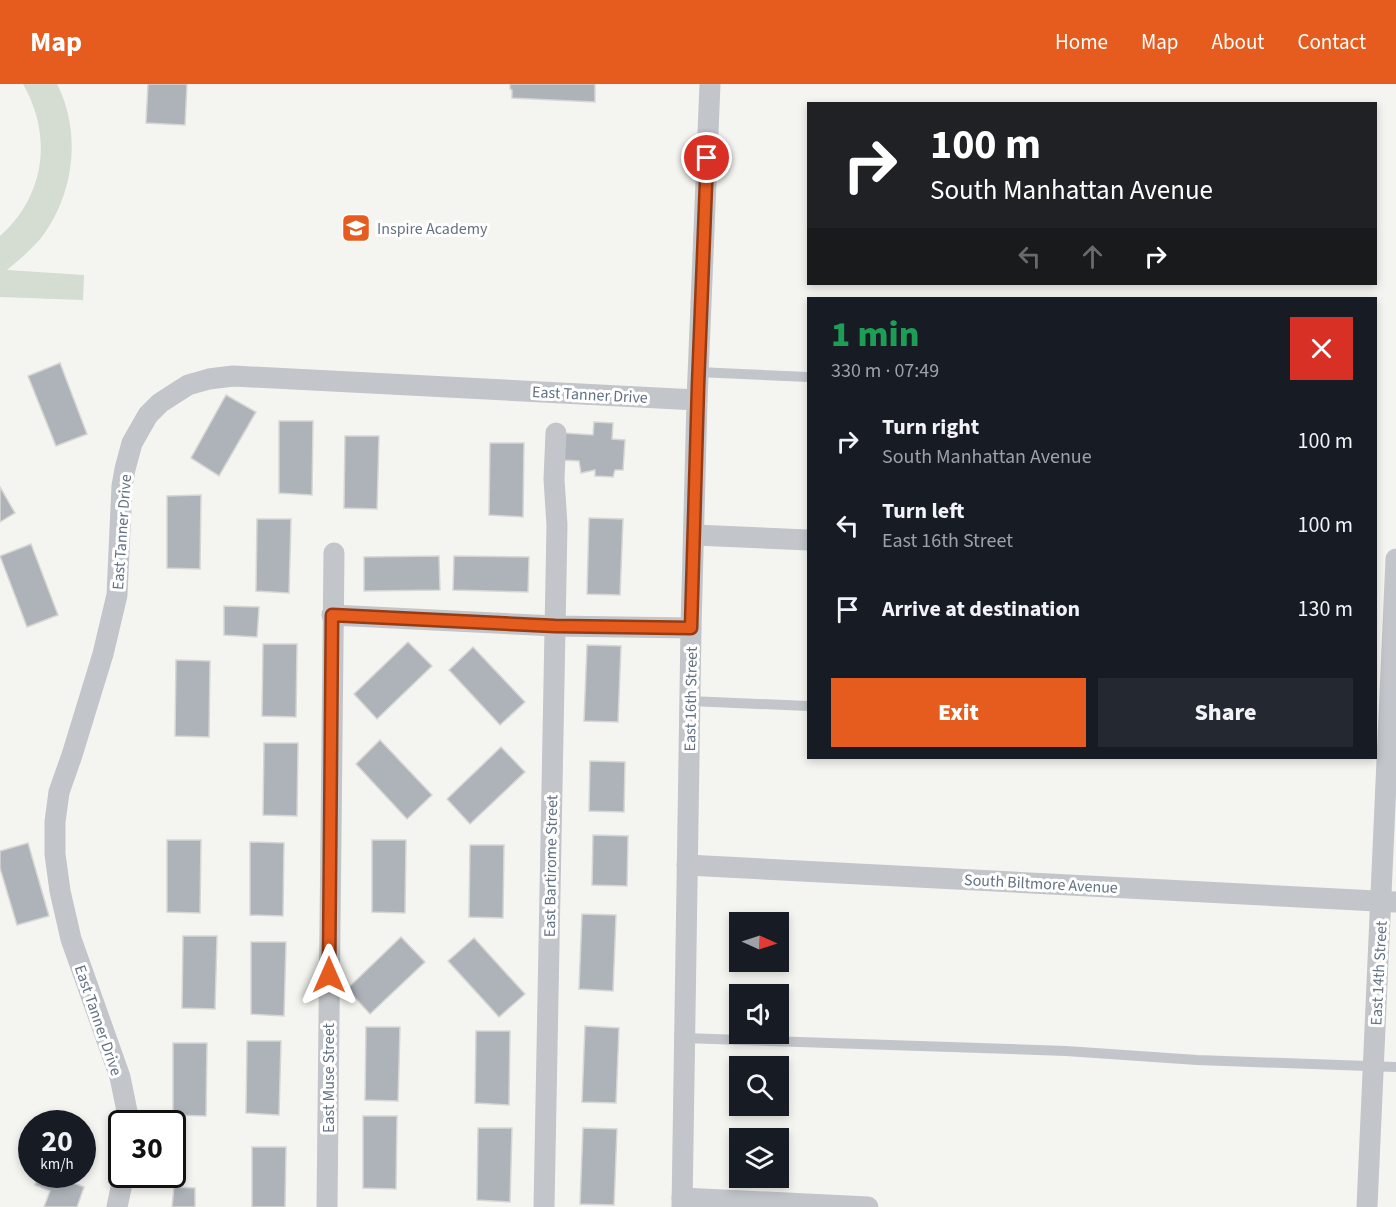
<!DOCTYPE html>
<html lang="en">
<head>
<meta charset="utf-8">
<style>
	body { margin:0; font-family:"Source Sans 3",sans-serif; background:#242831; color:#f1f3f6; height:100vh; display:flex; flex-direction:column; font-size:22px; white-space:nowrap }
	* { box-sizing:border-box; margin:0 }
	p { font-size:20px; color:#9ea1a6 }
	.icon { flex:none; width:33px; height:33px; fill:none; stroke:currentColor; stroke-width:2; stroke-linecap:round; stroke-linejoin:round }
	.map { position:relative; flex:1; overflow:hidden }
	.drawer { position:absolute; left:807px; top:213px; width:570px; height:462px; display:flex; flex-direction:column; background:#171b24; border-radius:0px; box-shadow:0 3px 9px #0003 }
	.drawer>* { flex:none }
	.hud { position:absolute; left:807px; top:18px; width:570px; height:183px; border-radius:0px; box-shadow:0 3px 9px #0003; background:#202124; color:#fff; overflow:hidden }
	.needle { width:39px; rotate:93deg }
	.controls { position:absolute; left:729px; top:828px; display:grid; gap:12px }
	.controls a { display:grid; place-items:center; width:60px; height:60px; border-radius:0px; background:#171b24; box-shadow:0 3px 9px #0003; font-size:30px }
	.speed { position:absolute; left:18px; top:1026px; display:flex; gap:12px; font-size:30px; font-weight:700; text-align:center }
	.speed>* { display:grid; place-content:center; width:78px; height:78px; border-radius:50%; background:#171b24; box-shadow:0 3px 9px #0003; line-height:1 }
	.speed small { font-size:15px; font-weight:400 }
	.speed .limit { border:3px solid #111; border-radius:9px; background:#fff; color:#111 }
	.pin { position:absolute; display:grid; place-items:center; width:51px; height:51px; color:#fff; margin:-26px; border:3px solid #fff; border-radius:50%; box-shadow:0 2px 6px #0007 }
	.me { position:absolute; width:66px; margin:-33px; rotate:0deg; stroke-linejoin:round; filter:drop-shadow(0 0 4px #0008) }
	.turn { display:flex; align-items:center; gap:21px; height:126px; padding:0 24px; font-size:27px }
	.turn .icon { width:78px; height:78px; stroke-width:2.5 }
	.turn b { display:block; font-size:42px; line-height:51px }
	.lanes { display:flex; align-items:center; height:57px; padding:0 24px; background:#0003; justify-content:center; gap:30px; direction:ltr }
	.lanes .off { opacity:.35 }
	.round { display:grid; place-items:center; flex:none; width:63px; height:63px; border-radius:0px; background:#242831 }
	.head { display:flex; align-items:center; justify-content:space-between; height:102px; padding:0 24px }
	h1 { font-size:36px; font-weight:800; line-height:45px; color:#1e9e55 }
	.cta { display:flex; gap:12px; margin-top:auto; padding:12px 24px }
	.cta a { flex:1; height:69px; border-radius:0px; background:#e65c1f; color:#fff; font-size:24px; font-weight:800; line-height:69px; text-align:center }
	.cta a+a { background:#242831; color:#f1f3f6 }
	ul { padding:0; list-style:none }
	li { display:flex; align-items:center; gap:18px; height:84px; padding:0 24px }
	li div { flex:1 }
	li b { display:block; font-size:22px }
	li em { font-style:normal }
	header { display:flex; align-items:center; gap:36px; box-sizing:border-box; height:84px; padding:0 30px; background:#e65c1f; color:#fff }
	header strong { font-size:28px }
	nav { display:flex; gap:33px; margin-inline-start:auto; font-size:21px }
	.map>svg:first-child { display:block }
	.green { fill:#d5dcd1 }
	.building { fill:#adb3b9; stroke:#d6d6d3; stroke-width:1.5 }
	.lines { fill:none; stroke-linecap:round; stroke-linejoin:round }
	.lane { stroke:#c2c5c9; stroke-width:10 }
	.street { stroke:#c2c5c9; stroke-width:21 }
	.route-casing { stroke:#963c14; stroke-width:15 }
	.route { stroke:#e65c1f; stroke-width:10 }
	.labels { text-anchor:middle; stroke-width:6; stroke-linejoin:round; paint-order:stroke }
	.poi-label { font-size:16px; fill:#637282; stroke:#fff; text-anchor:start }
	.street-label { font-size:16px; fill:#637282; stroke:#fff }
</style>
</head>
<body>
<header>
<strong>Map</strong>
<nav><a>Home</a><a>Map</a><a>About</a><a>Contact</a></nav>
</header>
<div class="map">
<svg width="1396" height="1123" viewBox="0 0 1396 1123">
	<rect width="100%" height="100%" fill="#f4f5f0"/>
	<path class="green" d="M23 0H57C82 49 74 111 41 154 31 166 19 176 7 186L84 191 83 216 0 213V152C45 112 53 52 23 0Z"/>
	<g class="building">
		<polygon points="148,0 187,0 185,41 146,39"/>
		<polygon points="510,0 595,0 595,18 512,14 512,6 510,5"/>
		<polygon points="60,279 87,350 56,362 28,292"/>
		<polygon points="226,311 256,328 219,392 191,374"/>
		<polygon points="279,337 313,337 312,411 279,409"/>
		<polygon points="594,338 613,339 612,355 625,356 623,386 615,386 613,393 595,392 595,386 581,389 579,377 562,376 564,349 593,351"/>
		<polygon points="345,352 379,352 377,425 344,424"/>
		<polygon points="490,359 524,359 523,433 489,431"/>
		<polygon points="0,403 15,429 0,438"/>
		<polygon points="201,411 200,485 167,484 167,412"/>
		<polygon points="589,434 623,435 620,511 587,510"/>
		<polygon points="257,435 291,435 289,509 256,507"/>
		<polygon points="31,460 58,531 27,543 0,472"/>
		<polygon points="439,472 440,506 364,507 364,473"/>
		<polygon points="454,472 529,473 528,508 453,506"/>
		<polygon points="224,522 259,523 257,553 224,551"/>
		<polygon points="408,558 432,582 377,635 354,610"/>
		<polygon points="263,560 297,560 296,633 262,632"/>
		<polygon points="587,561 621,562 618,638 584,637"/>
		<polygon points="473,563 525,618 500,641 449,586"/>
		<polygon points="176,576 210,577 209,653 175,652"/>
		<polygon points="380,656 432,711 407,735 356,680"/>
		<polygon points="264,659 298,659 297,732 263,731"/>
		<polygon points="501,663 525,688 470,740 447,715"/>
		<polygon points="590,677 625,678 624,728 589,727"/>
		<polygon points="593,751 628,752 627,802 592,801"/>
		<polygon points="167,756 201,756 200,829 167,828"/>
		<polygon points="372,756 406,756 405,829 372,828"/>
		<polygon points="250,758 284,759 283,832 250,831"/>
		<polygon points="28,759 49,832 17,841 0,784 0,767"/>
		<polygon points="470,761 504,761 503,834 469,833"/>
		<polygon points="582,830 616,831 613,907 579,905"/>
		<polygon points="183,852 217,852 215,925 182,924"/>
		<polygon points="401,853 425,878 370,930 347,905"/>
		<polygon points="474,854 525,910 499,933 448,877"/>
		<polygon points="251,858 286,858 284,932 251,930"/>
		<polygon points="585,942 619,944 616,1019 582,1018"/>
		<polygon points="366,943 400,943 398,1017 365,1016"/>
		<polygon points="476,947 510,947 509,1021 475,1019"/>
		<polygon points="247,957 281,957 279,1031 246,1029"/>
		<polygon points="173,959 207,959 206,1032 173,1031"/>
		<polygon points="363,1032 397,1032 396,1105 363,1104"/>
		<polygon points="478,1044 512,1044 510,1118 477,1116"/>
		<polygon points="583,1044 617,1045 614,1121 580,1120"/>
		<polygon points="82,1046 91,1050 82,1070"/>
		<polygon points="252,1063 286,1063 285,1123 252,1123"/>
		<polygon points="39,1090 74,1090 71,1098 84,1103 77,1123 44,1123 50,1107 35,1101"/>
		<polygon points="174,1103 195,1104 195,1123 172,1123"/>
	</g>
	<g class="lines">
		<g class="lane">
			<polyline points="698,288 808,293"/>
			<polyline points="690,617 808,622"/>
			<polyline points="684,954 1066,967 1197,976 1396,983"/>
		</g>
		<g class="street">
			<polyline points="694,451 808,456"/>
			<polyline points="332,531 555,542 691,544"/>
			<polyline points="687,781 1396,818"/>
			<polyline points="128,1040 128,1032 120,993 71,855 60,807 55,770 55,738 59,708 72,671 103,570 117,511 122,402 125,385 132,359 148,331 160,319 188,301 209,295 233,292 697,316"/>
			<polyline points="682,1114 868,1123"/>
			<polyline points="117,1123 124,1090"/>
			<polyline points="327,1123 334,469"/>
			<polyline points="544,1123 557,441 554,395 556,349"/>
			<polyline points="682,1123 691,544 697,316 710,0"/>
			<polyline points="1367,1123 1396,475"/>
		</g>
	</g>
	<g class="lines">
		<g class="route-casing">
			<polyline id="route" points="329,891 332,531 555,542 691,544 698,302 707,74"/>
		</g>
		<use href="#route" class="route"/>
	</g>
	<defs>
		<g id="school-square" transform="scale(1.5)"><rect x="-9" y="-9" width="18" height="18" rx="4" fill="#e65c1f" stroke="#fff"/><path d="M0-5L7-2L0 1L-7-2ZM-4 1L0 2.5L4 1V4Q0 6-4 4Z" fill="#fff"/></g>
	</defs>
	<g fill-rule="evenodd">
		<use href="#school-square" x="356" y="144"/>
	</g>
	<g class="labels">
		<g class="poi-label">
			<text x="377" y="150">Inspire Academy</text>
		</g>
		<g class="street-label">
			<text transform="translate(590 310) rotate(3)" y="6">East Tanner Drive</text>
			<text transform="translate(121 448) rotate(-86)" y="6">East Tanner Drive</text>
			<text transform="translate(690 615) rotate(-89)" y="6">East 16th Street</text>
			<text transform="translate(550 782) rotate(-89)" y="6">East Bartirome Street</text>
			<text transform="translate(1041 799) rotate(3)" y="6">South Biltmore Avenue</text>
			<text transform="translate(1378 889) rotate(-87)" y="6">East 14th Street</text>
			<text transform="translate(99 936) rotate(71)" y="6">East Tanner Drive</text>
			<text transform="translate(328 994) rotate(-90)" y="6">East Muse Street</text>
		</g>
	</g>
</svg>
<div class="controls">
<a><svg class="needle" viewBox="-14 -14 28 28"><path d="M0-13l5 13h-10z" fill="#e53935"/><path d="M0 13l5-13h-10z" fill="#9ea1a6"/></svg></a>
<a><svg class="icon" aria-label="sound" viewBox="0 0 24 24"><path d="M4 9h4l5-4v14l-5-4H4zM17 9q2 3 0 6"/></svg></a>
<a><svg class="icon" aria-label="search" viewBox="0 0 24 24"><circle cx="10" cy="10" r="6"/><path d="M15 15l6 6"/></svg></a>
<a><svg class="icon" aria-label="layers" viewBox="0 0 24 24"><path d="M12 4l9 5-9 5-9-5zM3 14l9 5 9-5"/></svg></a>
</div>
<div class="speed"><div>20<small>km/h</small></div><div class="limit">30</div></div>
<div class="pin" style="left:707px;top:74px;background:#d93025"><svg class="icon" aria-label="arrive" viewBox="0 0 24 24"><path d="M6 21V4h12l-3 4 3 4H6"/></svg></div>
<svg class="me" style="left:329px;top:891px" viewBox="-20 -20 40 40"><path d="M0-17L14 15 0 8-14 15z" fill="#e65c1f" stroke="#fff" stroke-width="4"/></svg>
<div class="hud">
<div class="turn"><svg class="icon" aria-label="right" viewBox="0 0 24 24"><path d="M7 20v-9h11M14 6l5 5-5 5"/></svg><div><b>100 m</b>South Manhattan Avenue</div></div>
<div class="lanes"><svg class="icon off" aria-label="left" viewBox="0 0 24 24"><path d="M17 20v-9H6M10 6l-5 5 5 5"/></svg><svg class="icon off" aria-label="ahead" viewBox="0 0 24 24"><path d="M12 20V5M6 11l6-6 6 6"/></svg><svg class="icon" aria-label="right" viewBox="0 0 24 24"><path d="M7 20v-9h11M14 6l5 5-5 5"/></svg></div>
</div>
<section class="drawer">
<div class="head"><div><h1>1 min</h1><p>330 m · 07:49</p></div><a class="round" style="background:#d93025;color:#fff"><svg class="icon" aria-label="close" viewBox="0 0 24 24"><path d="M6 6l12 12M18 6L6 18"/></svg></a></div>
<ul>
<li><svg class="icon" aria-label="right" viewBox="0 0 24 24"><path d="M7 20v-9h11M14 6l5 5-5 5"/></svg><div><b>Turn right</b><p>South Manhattan Avenue</p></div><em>100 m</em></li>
<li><svg class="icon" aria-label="left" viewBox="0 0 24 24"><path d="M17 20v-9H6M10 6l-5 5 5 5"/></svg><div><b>Turn left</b><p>East 16th Street</p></div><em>100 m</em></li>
<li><svg class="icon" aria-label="arrive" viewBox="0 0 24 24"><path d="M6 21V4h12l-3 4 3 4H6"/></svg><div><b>Arrive at destination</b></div><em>130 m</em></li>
</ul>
<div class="cta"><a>Exit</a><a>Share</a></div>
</section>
</div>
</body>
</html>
